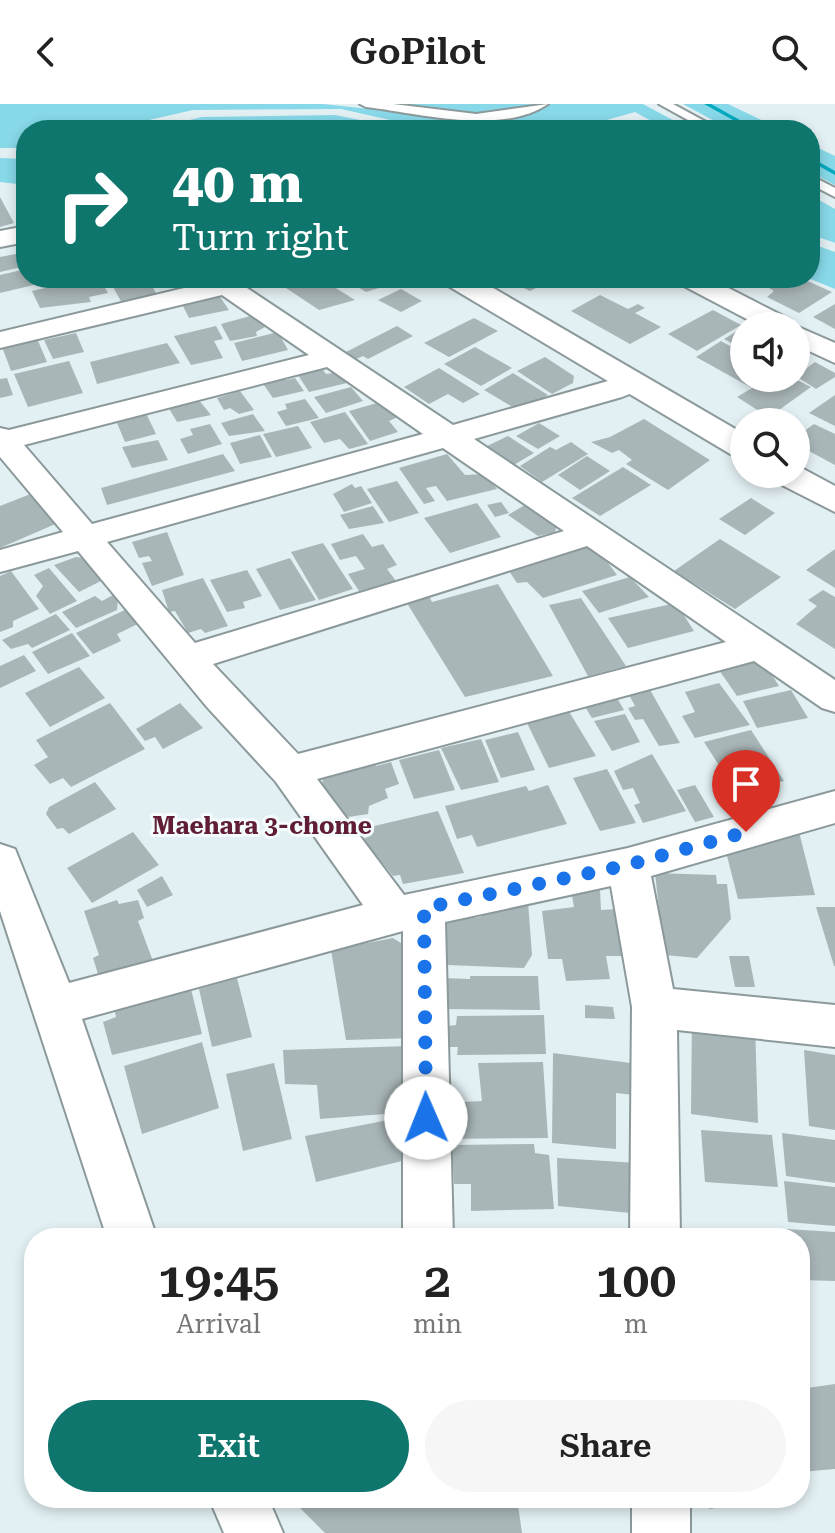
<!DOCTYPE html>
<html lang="en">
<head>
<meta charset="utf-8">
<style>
	body { margin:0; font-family:"Roboto Serif",serif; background:#f6f6f6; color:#222; height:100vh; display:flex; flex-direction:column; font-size:30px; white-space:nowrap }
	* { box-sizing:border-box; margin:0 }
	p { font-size:26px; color:#767676 }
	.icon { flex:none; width:44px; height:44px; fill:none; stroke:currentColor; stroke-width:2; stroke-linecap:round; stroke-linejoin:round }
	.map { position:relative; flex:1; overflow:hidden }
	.sheet { position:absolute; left:24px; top:1124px; width:786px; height:280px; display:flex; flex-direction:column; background:#fff; border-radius:32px; box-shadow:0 4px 12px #0003 }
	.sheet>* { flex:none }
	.banner { position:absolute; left:16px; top:16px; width:804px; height:168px; border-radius:32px; box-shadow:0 4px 12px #0003; background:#0f766e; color:#fff; overflow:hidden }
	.buttons { position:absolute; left:730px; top:208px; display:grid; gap:16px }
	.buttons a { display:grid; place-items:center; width:80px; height:80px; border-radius:50%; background:#fff; box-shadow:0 4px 12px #0003; font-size:40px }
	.pin { position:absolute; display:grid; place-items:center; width:68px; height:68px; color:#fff; margin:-82px -34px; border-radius:50% 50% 50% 0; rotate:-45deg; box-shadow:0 0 8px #0007 }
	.pin .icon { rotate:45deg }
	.me { position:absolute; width:88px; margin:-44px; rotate:359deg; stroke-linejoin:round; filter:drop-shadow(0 0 6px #0008) }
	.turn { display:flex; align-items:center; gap:28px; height:168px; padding:0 24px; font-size:36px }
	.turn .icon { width:104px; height:104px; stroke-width:2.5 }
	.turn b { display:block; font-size:56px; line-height:68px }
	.eta { display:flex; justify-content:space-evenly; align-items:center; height:136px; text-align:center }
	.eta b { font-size:48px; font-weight:600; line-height:56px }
	.action { display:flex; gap:16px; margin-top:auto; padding:16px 24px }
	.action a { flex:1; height:92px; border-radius:48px; background:#0f766e; color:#fff; font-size:32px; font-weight:600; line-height:92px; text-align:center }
	.action a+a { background:#f6f6f6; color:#222 }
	header { display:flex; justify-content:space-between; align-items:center; height:104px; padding:0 24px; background:#fff; font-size:36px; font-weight:600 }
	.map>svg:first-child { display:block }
	.green { fill:#87d8e8 }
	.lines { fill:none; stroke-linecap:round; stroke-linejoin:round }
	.stream { fill:#03a9bf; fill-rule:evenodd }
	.building { fill:#a9b6b8 }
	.service-casing { stroke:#8c999b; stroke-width:4 }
	.minor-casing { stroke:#8c999b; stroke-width:4 }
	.tertiary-casing { stroke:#8c999b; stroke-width:4 }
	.service { fill:#fff; fill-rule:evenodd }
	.minor { fill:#fff; fill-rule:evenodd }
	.tertiary { fill:#fff; fill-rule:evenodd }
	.route { stroke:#1a73e8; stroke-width:14; stroke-dasharray:0 25.2 }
	.labels { text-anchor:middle; stroke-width:6; stroke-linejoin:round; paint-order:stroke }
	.neighbourhood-label { font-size:24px; font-weight:bold; fill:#601d35; stroke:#f4fcfe }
</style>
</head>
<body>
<header><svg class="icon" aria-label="back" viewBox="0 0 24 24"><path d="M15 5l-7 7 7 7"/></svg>GoPilot<svg class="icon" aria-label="search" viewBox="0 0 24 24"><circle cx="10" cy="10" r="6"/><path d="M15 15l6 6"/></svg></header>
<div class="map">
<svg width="835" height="1429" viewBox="0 0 835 1429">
	<rect width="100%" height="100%" fill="#e3f0f3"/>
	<g class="green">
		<polygon points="0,0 323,0 480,17 524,10 549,0 643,0 691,26 594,26 617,23 653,26 657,20 635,8 603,17 539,26 435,26 341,5 193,6 105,26 26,26 26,44 0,44"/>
		<path d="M400 0H534C489 17 446 9 400 0Z"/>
		<polygon points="683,0 728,0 782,26 731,26"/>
		<polygon points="335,11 410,26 149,26 202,13"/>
		<polygon points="810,40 835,52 835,81 810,68"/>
		<polygon points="0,54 26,55 26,81 0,78"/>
		<polygon points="810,91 835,105 835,139 810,130"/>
		<polygon points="810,139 835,148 835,185 808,174"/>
	</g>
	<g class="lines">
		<g class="stream">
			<polygon points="704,0 711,0 758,26 751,26"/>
			<polygon points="810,53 835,67 835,71 810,57"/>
		</g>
	</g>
	<g class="building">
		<polygon points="0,93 14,119 0,123"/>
		<polygon points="26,148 26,162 0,168 0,153"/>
		<polygon points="26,165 26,174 59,175 0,189 0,171"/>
		<polygon points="89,174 99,174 108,189 89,193 91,198 40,204 32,187"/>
		<polygon points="108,174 147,174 158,192 122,199"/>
		<polygon points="271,174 320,174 355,196 319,206"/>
		<polygon points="343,174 392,174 398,178 366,188"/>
		<polygon points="502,174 556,174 530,187"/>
		<polygon points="801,174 832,188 799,209 767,193 774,187 769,184 781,178"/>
		<polygon points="401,185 422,197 401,208 378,196"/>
		<polygon points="218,190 229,206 189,214 181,198"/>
		<polygon points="600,191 628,205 638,200 645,204 635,209 661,223 630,240 571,207"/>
		<polygon points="835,200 835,225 813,213"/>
		<polygon points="713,206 741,221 697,247 668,230"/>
		<polygon points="254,211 265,223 256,228 257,232 230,237 221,220"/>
		<polygon points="474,214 498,227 449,253 424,239"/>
		<polygon points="216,222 223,235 214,237 223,254 191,261 174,232"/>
		<polygon points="397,222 413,232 368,255 363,252 354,256 342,250"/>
		<polygon points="744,223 744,246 724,235"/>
		<polygon points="278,228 288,246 242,257 234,239"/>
		<polygon points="76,229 84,248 53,255 44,236"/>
		<polygon points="36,232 47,258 11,267 1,240"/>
		<polygon points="721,237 744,250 744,274 765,274 750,283 696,253"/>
		<polygon points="167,239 180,259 97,280 90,258"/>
		<polygon points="475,243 512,264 481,282 444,260"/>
		<polygon points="545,253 574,272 573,279 552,290 517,267"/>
		<polygon points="69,257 83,289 28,303 14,270"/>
		<polygon points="815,258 835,269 835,273 816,285 796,272"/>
		<polygon points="320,262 326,270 339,268 347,279 309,288 296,268"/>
		<polygon points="439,264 480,290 463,299 448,290 429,300 404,283"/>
		<polygon points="513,269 548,291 521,308 484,286"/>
		<polygon points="282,271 286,276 295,274 304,287 273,294 261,277"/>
		<polygon points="7,274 13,291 0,294 0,275"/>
		<polygon points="769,274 793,274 811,283 779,306 759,307 737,293"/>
		<polygon points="351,283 363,297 326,309 314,293"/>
		<polygon points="240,287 254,306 239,310 230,304 224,306 217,294"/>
		<polygon points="835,291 835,322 809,309"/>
		<polygon points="198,295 211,311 177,318 167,301"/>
		<polygon points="305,295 319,314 286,322 277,308 287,305 285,300"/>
		<polygon points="384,297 398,313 389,317 398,328 370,337 349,307"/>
		<polygon points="144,305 156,330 125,338 117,319 131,315 127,309"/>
		<polygon points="345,308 368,340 349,345 340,335 324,339 310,318"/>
		<polygon points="253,310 265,327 229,332 221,319"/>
		<polygon points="644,315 710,356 668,386 626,360 632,356 619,346 612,349 591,338 610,333"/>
		<polygon points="539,319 560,332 538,345 516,332"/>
		<polygon points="210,320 222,340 188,350 180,335 193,331 190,325"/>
		<polygon points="814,320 835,330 835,361 796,340 796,333"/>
		<polygon points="298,322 312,344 276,353 263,330"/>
		<polygon points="260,331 272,353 240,360 230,339"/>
		<polygon points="508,332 534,349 512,362 483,344"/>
		<polygon points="158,336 168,356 132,364 122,343"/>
		<polygon points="571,338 588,350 542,378 520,362 550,343 556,346"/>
		<polygon points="223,350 235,367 107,401 101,384"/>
		<polygon points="447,350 465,371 485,370 497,385 447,397 436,382 426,384 435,397 424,400 399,364"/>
		<polygon points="587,352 610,367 580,386 558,371"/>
		<polygon points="623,363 651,381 600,412 572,394"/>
		<polygon points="397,377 419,409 389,418 367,385"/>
		<polygon points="352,380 355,384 361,382 372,399 344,408 333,390"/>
		<polygon points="33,389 60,418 0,444 0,402"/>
		<polygon points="751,394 775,409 745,431 719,415"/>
		<polygon points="501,398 509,409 495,413 487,401"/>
		<polygon points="530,398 558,418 555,428 538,432 508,411"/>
		<polygon points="477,399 501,433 450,449 424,414"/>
		<polygon points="373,402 384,419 349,425 340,411"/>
		<polygon points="167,428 184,471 152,482 142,459 152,457 149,452 139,454 132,438"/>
		<polygon points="363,430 372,443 383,440 397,461 387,465 396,477 359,487 348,470 365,465 356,452 340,456 331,440"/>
		<polygon points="720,435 781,473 735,505 674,467"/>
		<polygon points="323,439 353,485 319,496 291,448"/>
		<polygon points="593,439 617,471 543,494 527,478 517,479 505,461"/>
		<polygon points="835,445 835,484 806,466"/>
		<polygon points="76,453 91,455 102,466 95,469 103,476 79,488 54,461"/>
		<polygon points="290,454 316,496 280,506 256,465"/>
		<polygon points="49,464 77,497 50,510 36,492 43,482 34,471"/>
		<polygon points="247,466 262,492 243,498 245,504 227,508 210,476"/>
		<polygon points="11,467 39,505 13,517 13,523 0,528 0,472"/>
		<polygon points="630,473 649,493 599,509 582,487"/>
		<polygon points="203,474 228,522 205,529 201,525 188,529 175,507 169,508 162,486"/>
		<polygon points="498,480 553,572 465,593 405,496 428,490 432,498"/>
		<polygon points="823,486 835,493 835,545 796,520 817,502 808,496"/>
		<polygon points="113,491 118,495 117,506 76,524 62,508 95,492 102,497"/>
		<polygon points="581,494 626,562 588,572 549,501"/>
		<polygon points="676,499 694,527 628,544 608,514"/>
		<polygon points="129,504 140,519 117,530 121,537 93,550 76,529"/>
		<polygon points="56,510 70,526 32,544 28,540 11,545 2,536"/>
		<polygon points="72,529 90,552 48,570 32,548"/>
		<polygon points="24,551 36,567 0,584 0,562"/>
		<polygon points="763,557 779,582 737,592 719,566"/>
		<polygon points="79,563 105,594 50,623 25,589"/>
		<polygon points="719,579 750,621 695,634 682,612 695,608 685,588"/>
		<polygon points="649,584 680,639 659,642 643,615 635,616 628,604 635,602 628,589"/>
		<polygon points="791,586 808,614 757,624 743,597"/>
		<polygon points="614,589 624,606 592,614 582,598"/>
		<polygon points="110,599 145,645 71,683 63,674 50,680 34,661 48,653 36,636"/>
		<polygon points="180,599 203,624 163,645 155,633 145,637 136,625"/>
		<polygon points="568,606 596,652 549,664 526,617"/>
		<polygon points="625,610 640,638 612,647 594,617"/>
		<polygon points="751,626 784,677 736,688 704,638"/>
		<polygon points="518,628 535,666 501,674 485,636"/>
		<polygon points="481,635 499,678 461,686 441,644"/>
		<polygon points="439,646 455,686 414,695 399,656"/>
		<polygon points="652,650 686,707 643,719 634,701 640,699 633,684 623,686 614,667"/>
		<polygon points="374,658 376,662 391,658 399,680 385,685 388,694 369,702 368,710 348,713 322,685 323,673"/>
		<polygon points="607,665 636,719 600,727 573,674"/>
		<polygon points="95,678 116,705 69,730 63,724 57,725 46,710 49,703"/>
		<polygon points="548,681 567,720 477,743 472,731 457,735 445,702 526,682 529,687"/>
		<polygon points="695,681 714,713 695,718 677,686"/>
		<polygon points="438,707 464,769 403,780 400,771 393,772 363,735 372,731 370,723"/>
		<polygon points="798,724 815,791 738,795 725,744"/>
		<polygon points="133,728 159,761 92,799 67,764"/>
		<polygon points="655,769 716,771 717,780 727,780 731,815 697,854 664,851"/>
		<polygon points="162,772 173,791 147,803 137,786"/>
		<polygon points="571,786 600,786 601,806 617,805 626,852 606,852 610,875 566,877 562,855 548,855 542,807 574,803"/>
		<polygon points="117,796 119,800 138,796 144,814 138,817 153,857 98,870 93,854 99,851 84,807"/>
		<polygon points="528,798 532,851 524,864 447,861 446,816 481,813 482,808"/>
		<polygon points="816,803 835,803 835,862 834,862"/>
		<polygon points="393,834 404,841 414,934 346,936 331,846"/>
		<polygon points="729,852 749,852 755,883 735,883"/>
		<polygon points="470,872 538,872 540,906 443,905 443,874 470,875"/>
		<polygon points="237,874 252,933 212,943 199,885"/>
		<polygon points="191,885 202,930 112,951 103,918 116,913 114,903"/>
		<polygon points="585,901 613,903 615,915 585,914"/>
		<polygon points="544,911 546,950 457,951 458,943 442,943 441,923 456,921 457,912"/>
		<polygon points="692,911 755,920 758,1019 691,1010"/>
		<polygon points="202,938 219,1004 142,1030 124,962"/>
		<polygon points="409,942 410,1008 320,1015 317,981 285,980 283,946"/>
		<polygon points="804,946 835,951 835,1026 809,1022"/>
		<polygon points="553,949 631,959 634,991 616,989 616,1045 552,1039"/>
		<polygon points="543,958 548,1034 440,1035 441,999 482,997 478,959"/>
		<polygon points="274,959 292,1035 243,1047 226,970"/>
		<polygon points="399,1014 407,1037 402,1057 316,1078 305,1032"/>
		<polygon points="701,1026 772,1031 778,1083 705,1078"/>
		<polygon points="782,1029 835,1036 835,1079 786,1072"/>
		<polygon points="534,1040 535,1049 549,1051 554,1105 471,1107 471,1080 454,1080 452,1041"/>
		<polygon points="557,1054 638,1059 641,1110 558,1102"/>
		<polygon points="784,1077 835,1083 835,1122 788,1118"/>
		<polygon points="787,1125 835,1128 835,1177 800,1176 800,1134 789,1134"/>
		<polygon points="835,1280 835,1365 800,1368 800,1285"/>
		<polygon points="298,1394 517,1394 522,1429 325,1429 299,1403"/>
		<polygon points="707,1394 770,1394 770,1396 709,1405"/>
	</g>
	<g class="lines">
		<g class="service-casing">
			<g id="service">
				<path d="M360 0H393L476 10 548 0C501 32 418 9 366 3Z"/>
				<polygon points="659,0 673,0 721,26 706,26"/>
				<polygon points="810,71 835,84 835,93 810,80"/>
			</g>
		</g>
		<g class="minor-casing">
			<g id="minor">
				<path d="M226 174 235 176 453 321 622 273H642L647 279 642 285 622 293 474 335 835 576V608L822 604 754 557 317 675 404 791 628 744 835 687V719L651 772 673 885 835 901V943L677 926 680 1134H630L632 903 611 782 445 818 453 1134H403V827L82 915 157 1134H107L0 807V740L15 745 69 879 363 801 276 678 207 603 78 447 0 468V446L63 428 0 353V324L9 326 309 251 222 191 0 244V228ZM327 263 423 330 92 420 24 341ZM443 344 564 427 195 539 107 438ZM587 442 726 538 298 650 213 560Z"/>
				<polygon points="676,174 709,174 791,216 795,222 796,222 835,239 835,259 796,241 796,222 760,222 680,180"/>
				<polygon points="209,1394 268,1394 283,1429 224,1429"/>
				<rect x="632" y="1394" width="58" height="35"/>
			</g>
		</g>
		<g class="tertiary-casing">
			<g id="tertiary">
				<polygon points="26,122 26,138 0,143 0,127"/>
				<polygon points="440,174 476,174 744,330 744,354 732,351 445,180"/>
				<polygon points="796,361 835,382 835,408 776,378 771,370 796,370"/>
			</g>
		</g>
		<use href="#service" class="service"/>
		<use href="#minor" class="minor"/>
		<use href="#tertiary" class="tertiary"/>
	</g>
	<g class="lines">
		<polyline class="route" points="426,1014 424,804 628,761 746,728"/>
	</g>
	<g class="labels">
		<g class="neighbourhood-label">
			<text x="262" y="730">Maehara 3-chome</text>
		</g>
	</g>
</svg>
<div class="buttons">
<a><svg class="icon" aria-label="sound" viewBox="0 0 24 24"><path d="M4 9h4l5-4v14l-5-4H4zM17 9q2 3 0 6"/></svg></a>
<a><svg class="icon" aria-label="search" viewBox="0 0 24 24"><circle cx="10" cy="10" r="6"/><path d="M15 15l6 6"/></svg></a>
</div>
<div class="pin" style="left:746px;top:728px;background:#d93025"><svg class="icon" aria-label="arrive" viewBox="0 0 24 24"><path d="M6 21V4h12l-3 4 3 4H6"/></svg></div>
<svg class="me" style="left:426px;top:1014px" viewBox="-20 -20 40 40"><circle r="19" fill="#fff"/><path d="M0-13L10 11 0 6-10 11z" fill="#1a73e8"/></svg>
<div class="banner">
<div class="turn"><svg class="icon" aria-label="right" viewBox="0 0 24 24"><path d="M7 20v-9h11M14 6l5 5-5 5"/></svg><div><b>40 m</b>Turn right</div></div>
</div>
<section class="sheet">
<div class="eta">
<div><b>19:45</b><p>Arrival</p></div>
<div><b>2</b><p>min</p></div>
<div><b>100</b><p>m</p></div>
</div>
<div class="action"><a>Exit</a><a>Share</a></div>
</section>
</div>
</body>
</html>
